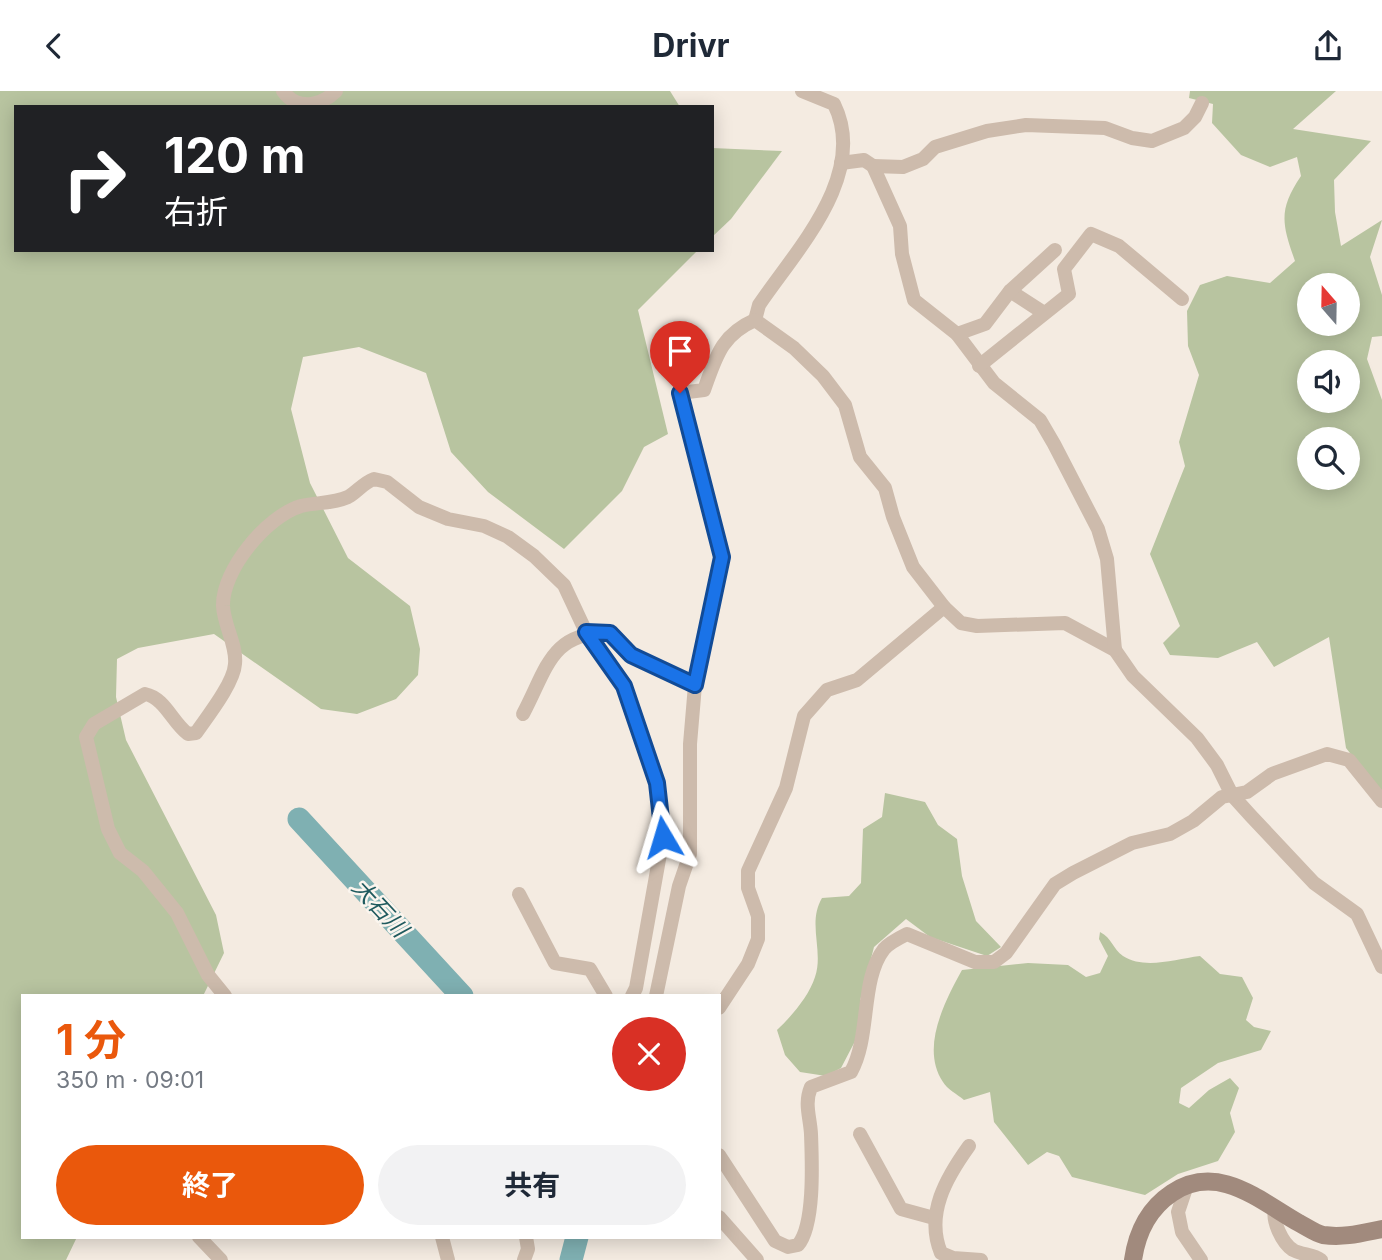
<!DOCTYPE html>
<html lang="ja">
<head>
<meta charset="utf-8">
<style>
	body { margin:0; font-family:Inter,"Noto Sans JP",sans-serif; background:#f2f2f3; color:#1f2937; height:100vh; display:flex; flex-direction:column; font-size:26px; white-space:nowrap }
	* { box-sizing:border-box; margin:0 }
	p { font-size:23px; color:#747a83 }
	.icon { flex:none; width:38px; height:38px; fill:none; stroke:currentColor; stroke-width:2; stroke-linecap:round; stroke-linejoin:round }
	.map { position:relative; flex:1; overflow:hidden }
	.side { position:absolute; left:21px; top:903px; width:700px; height:245px; display:flex; flex-direction:column; background:#fff; border-radius:0px; box-shadow:0 4px 18px #0003 }
	.side>* { flex:none }
	.guide { position:absolute; left:14px; top:14px; width:700px; height:147px; border-radius:0px; box-shadow:0 4px 18px #0003; background:#202124; color:#fff; overflow:hidden }
	.needle { width:46px; rotate:340deg }
	.fabs { position:absolute; left:1297px; top:182px; display:grid; gap:14px }
	.fabs a { display:grid; place-items:center; width:63px; height:63px; border-radius:50%; background:#fff; box-shadow:0 4px 18px #0003; font-size:35px }
	.pin { position:absolute; display:grid; place-items:center; width:60px; height:60px; color:#fff; margin:-72px -30px; border-radius:50% 50% 50% 0; rotate:-45deg; box-shadow:0 0 7px #0007 }
	.pin .icon { rotate:45deg }
	.me { position:absolute; width:77px; margin:-38px; rotate:353deg; stroke-linejoin:round; filter:drop-shadow(0 0 5px #0008) }
	.turn { display:flex; align-items:center; gap:24px; height:147px; padding:0 35px; font-size:32px }
	.turn .icon { width:91px; height:91px; stroke-width:2.5 }
	.turn b { display:block; font-size:49px; line-height:60px }
	.round { display:grid; place-items:center; flex:none; width:74px; height:74px; border-radius:37px; background:#f2f2f3 }
	.headline { display:flex; align-items:center; justify-content:space-between; height:119px; padding:0 35px }
	h1 { font-size:42px; font-weight:700; line-height:52px; color:#ea580c }
	.cta { display:flex; gap:14px; margin-top:auto; padding:14px 35px }
	.cta a { flex:1; height:80px; border-radius:42px; background:#ea580c; color:#fff; font-size:28px; font-weight:700; line-height:80px; text-align:center }
	.cta a+a { background:#f2f2f3; color:#1f2937 }
	header { display:flex; justify-content:space-between; align-items:center; height:91px; padding:0 35px; background:#fff; font-size:32px; font-weight:700 }
	.map>svg:first-child { display:block }
	.green { fill:#b8c4a0; fill-rule:evenodd }
	.lines { fill:none; stroke-linecap:round; stroke-linejoin:round }
	.river { stroke:#7fb0b2; stroke-width:23 }
	.street { stroke:#cdbbac; stroke-width:14 }
	.secondary { stroke:#a18a7d; stroke-width:18 }
	.route-casing { stroke:#114b97; stroke-width:18 }
	.route { stroke:#1a73e8; stroke-width:12 }
	.labels { text-anchor:middle; stroke-width:5; stroke-linejoin:round; paint-order:stroke }
	.water-label { font-size:23px; font-style:italic; fill:#1f5a5e; stroke:#fbf5ee }
</style>
</head>
<body>
<header><svg class="icon" aria-label="back" viewBox="0 0 24 24"><path d="M15 5l-7 7 7 7"/></svg>Drivr<svg class="icon" aria-label="share" viewBox="0 0 24 24"><path d="M12 15V3M7 8l5-5 5 5M5 13v7h14v-7"/></svg></header>
<div class="map">
<svg width="1382" height="1169" viewBox="0 0 1382 1169">
	<rect width="100%" height="100%" fill="#f4ebe1"/>
	<g class="green">
		<polygon points="0,0 670,0 680,16 16,16 16,159 698,159 638,219 668,343 644,356 622,400 564,458 488,401 451,361 426,282 359,256 303,266 291,318 310,392 348,467 410,515 420,558 418,584 396,608 357,623 321,618 214,543 138,557 117,568 116,606 126,649 216,824 224,862 203,905 23,905 23,1146 77,1146 66,1169 0,1169"/>
		<path d="M1190 0H1336L1293 38 1371 50 1334 89 1335 121 1341 155 1382 129 1370 166 1382 204V245L1372 246 1367 268 1382 309V703L1346 657 1329 546 1274 576 1257 551 1218 567 1170 564 1163 552 1180 535 1150 463 1185 375 1179 351 1199 284 1188 255 1187 220 1200 194 1227 185 1270 192 1295 170C1282 133 1278 119 1301 85L1297 66 1270 76 1241 64 1212 32 1213 13 1189 7ZM1309 194H1348V233H1309ZM1309 271H1348V310H1309ZM1309 348H1348V387H1309Z"/>
		<polygon points="712,57 782,60 731,128 712,146"/>
		<path d="M885 702 925 711 938 734 957 748 962 785 976 830 1001 856 987 865 930 846 906 828 874 856 860 910 864 933 841 977 826 985 800 981 785 964 777 939C791 926 809 905 815 886 824 860 807 832 822 807L849 805 861 792 863 738 882 726Z"/>
		<path d="M1100 841C1112 847 1113 858 1123 865 1145 879 1175 868 1200 865L1220 883 1242 886 1253 907 1246 929 1254 936 1271 940 1261 959 1218 972 1181 997 1179 1012 1189 1017 1209 999 1230 987 1239 997 1230 1022 1235 1041 1218 1070 1178 1083 1145 1104 1072 1086 1059 1065 1047 1061 1028 1074 994 1031 990 1001 964 1009C957 1003 947 998 943 991 920 957 945 910 962 879L1028 872 1068 874 1086 886 1100 882 1108 865 1099 848Z"/>
	</g>
	<g class="lines">
		<g class="river">
			<polyline points="299,728 462,905"/>
			<polyline points="571,1169 577,1146"/>
		</g>
		<g class="street">
			<path d="M283 0C297 20 321 15 336 0"/>
			<path d="M802 0 834 13C869 84 796 159 759 214L755 229 794 257 823 285 845 314 860 366 885 397 893 426 913 476 944 516 961 532 977 535 1065 532 1115 559 1133 585 1197 647 1217 674 1232 704 1251 725 1314 792 1357 823 1382 876"/>
			<polyline points="841,72 864,69 873,75 900,135 902,163 914,209 957,243 994,292 1040,329 1054,353 1098,438 1107,468 1115,559"/>
			<polyline points="873,75 903,76 923,68 935,56 987,40 1026,34 1105,37 1132,47 1152,50 1184,37 1195,26 1202,12"/>
			<polyline points="1010,200 1044,222"/>
			<polyline points="957,243 985,233 1010,200 1055,159"/>
			<polyline points="979,275 1069,203 1064,178 1091,143 1119,155 1182,208"/>
			<path d="M523 623C547 578 551 540 610 542L631 564 695 594"/>
			<polyline points="519,803 555,872 590,878 606,905"/>
			<path d="M225 905 208 884 177 822 143 780 120 762 108 738 86 646 94 633 145 603C165 607 172 631 188 643L196 642C207 626 234 592 235 573 237 554 224 535 223 515 222 479 267 425 301 415 317 411 332 413 348 406 357 401 363 392 374 388L387 391 419 416 448 428 484 435 508 446 534 465 564 494 586 541 624 595 657 692 663 746 636 897 632 905"/>
			<path d="M656 905 679 795 690 763V653L695 594 722 466 680 302 704 299C716 266 721 244 755 229"/>
			<polyline points="719,917 748,873 758,848 758,825 748,797 748,780 786,697 804,625 827,599 857,589 944,516"/>
			<polyline points="860,1043 901,1118 934,1127"/>
			<path d="M969 1055C946 1087 925 1123 941 1162L953 1167 981 1169"/>
			<path d="M719 1064 775 1150 788 1156 798 1154C815 1134 812 1070 811 1043 810 1025 804 1013 811 996L851 981C871 945 860 889 884 858 889 852 899 847 907 843L975 871H994L1006 862 1055 793 1073 782 1132 752 1170 743 1193 730 1222 706 1247 701 1272 683 1327 663 1349 669 1382 710"/>
			<polyline points="1187,1094 1178,1121 1182,1141 1201,1169"/>
			<path d="M1275 1118C1272 1130 1282 1152 1293 1159 1302 1164 1313 1163 1321 1169"/>
			<polyline points="719,1126 757,1169"/>
			<polyline points="199,1146 221,1169"/>
			<polyline points="442,1146 448,1169"/>
			<polyline points="524,1169 528,1158 526,1146"/>
		</g>
		<path class="secondary" d="M1133 1169C1137 1141 1148 1118 1172 1102 1218 1071 1260 1110 1299 1132 1307 1136 1315 1142 1323 1144 1344 1147 1362 1142 1382 1138"/>
	</g>
	<g class="lines">
		<g class="route-casing">
			<polyline id="route" points="663,746 657,692 624,595 586,541 610,542 631,564 695,594 722,466 680,302"/>
		</g>
		<use href="#route" class="route"/>
	</g>
	<g class="labels">
		<g class="water-label">
			<text transform="translate(380 817) rotate(47)" y="8">大石川</text>
		</g>
	</g>
</svg>
<div class="fabs">
<a><svg class="needle" viewBox="-14 -14 28 28"><path d="M0-13l5 13h-10z" fill="#e53935"/><path d="M0 13l5-13h-10z" fill="#747a83"/></svg></a>
<a><svg class="icon" aria-label="sound" viewBox="0 0 24 24"><path d="M4 9h4l5-4v14l-5-4H4zM17 9q2 3 0 6"/></svg></a>
<a><svg class="icon" aria-label="search" viewBox="0 0 24 24"><circle cx="10" cy="10" r="6"/><path d="M15 15l6 6"/></svg></a>
</div>
<div class="pin" style="left:680px;top:302px;background:#d93025"><svg class="icon" aria-label="arrive" viewBox="0 0 24 24"><path d="M6 21V4h12l-3 4 3 4H6"/></svg></div>
<svg class="me" style="left:663px;top:746px" viewBox="-20 -20 40 40"><path d="M0-17L14 15 0 8-14 15z" fill="#1a73e8" stroke="#fff" stroke-width="4"/></svg>
<div class="guide">
<div class="turn"><svg class="icon" aria-label="right" viewBox="0 0 24 24"><path d="M7 20v-9h11M14 6l5 5-5 5"/></svg><div><b>120 m</b>右折</div></div>
</div>
<section class="side">
<div class="headline"><div><h1>1 分</h1><p>350 m · 09:01</p></div><a class="round" style="background:#d93025;color:#fff"><svg class="icon" aria-label="close" viewBox="0 0 24 24"><path d="M6 6l12 12M18 6L6 18"/></svg></a></div>
<div class="cta"><a>終了</a><a>共有</a></div>
</section>
</div>
</body>
</html>
